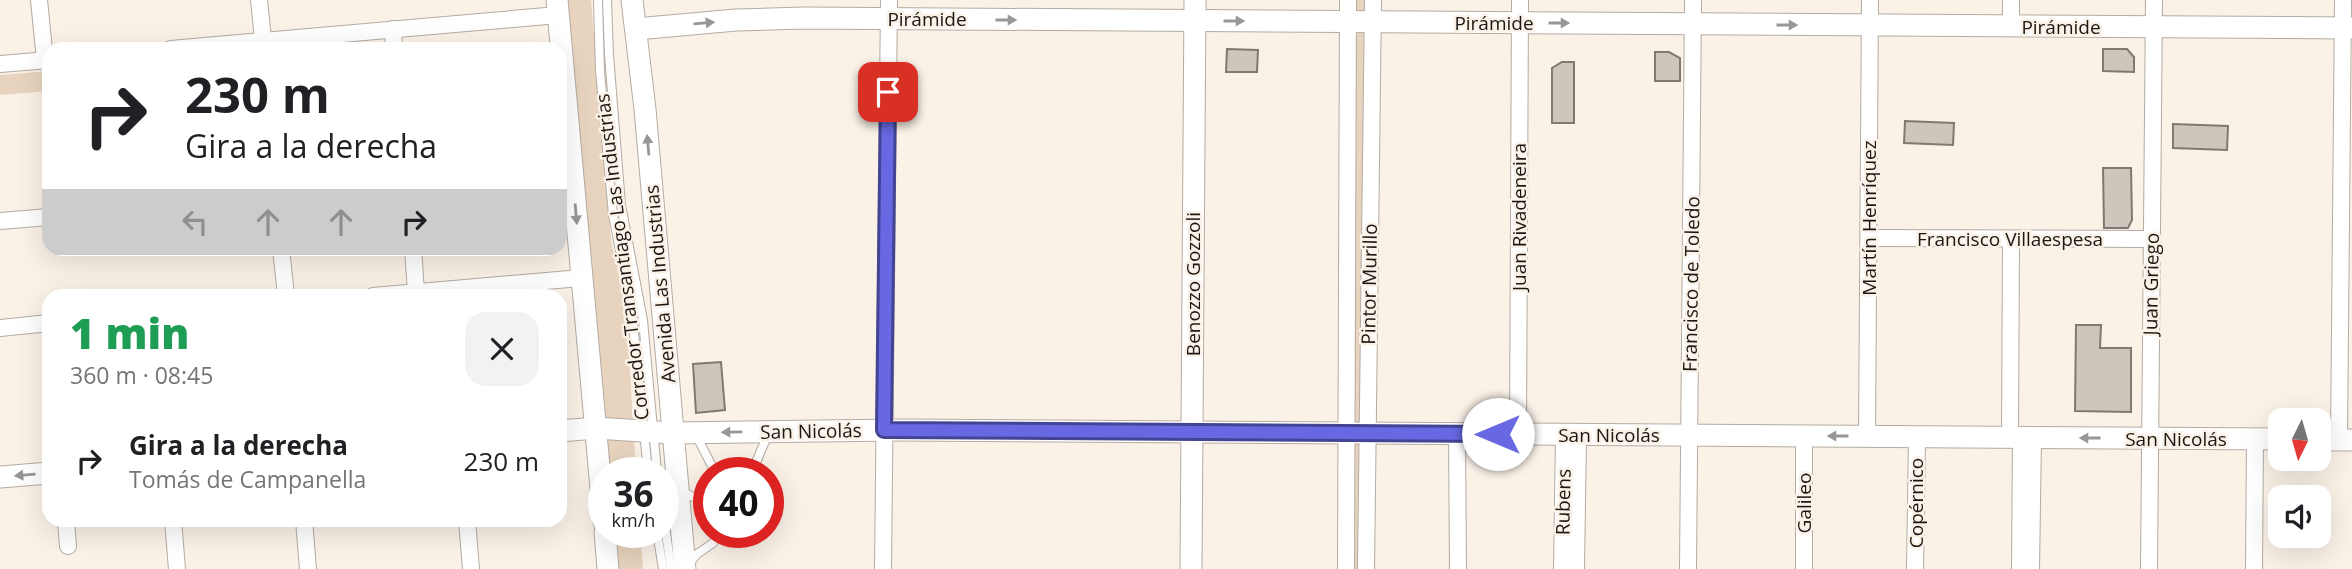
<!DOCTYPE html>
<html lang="es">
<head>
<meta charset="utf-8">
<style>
	body { margin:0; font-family:"Open Sans",sans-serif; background:#f2f2f2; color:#202124; height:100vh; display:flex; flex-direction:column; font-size:26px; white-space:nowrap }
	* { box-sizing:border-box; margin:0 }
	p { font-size:23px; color:#757577 }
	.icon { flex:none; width:38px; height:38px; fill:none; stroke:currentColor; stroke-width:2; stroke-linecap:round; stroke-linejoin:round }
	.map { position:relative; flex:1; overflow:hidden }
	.drawer { position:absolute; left:42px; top:289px; width:525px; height:238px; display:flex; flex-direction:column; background:#fff; border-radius:21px; box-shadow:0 7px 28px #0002 }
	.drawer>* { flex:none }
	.hud { position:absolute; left:42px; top:42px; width:525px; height:214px; border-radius:21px; box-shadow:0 7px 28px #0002; background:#fff; color:#202124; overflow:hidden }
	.needle { width:46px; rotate:185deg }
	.controls { position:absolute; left:2268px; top:408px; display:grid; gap:14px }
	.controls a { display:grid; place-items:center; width:63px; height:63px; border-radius:14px; background:#fff; box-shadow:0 7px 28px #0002; font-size:35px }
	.speed { position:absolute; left:588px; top:457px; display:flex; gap:14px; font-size:35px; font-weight:700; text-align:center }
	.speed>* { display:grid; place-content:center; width:91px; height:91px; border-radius:50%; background:#fff; box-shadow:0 7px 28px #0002; line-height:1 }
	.speed small { font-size:18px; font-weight:400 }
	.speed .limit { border:10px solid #d22; background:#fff; color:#111 }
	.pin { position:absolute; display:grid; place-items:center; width:60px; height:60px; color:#fff; margin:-30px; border-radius:14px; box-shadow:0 4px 10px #0006 }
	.me { position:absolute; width:77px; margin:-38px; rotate:270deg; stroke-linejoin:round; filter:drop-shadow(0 0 5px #0008) }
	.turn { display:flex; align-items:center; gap:24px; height:147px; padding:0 28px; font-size:32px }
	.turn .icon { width:91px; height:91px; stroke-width:2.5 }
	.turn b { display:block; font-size:49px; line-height:60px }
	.lanes { display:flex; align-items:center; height:66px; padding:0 28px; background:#0003; justify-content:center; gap:35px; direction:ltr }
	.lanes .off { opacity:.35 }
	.round { display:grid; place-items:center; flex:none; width:74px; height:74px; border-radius:21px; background:#f2f2f2 }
	.headline { display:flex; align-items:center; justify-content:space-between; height:119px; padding:0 28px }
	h1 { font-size:42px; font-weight:800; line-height:52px; color:#1e9e55 }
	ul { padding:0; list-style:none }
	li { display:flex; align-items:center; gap:21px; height:105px; padding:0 28px }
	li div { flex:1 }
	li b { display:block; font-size:26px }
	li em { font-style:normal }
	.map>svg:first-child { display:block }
	.green { fill:#e8d4be }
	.building { fill:#cec5bc; stroke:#817971; stroke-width:2 }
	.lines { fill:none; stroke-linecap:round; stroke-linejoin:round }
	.lane-casing { stroke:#b4aba2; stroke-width:10 }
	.street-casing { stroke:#b4aba2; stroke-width:18 }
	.secondary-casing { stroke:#b4aba2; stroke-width:23 }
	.lane { stroke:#fff; stroke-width:8 }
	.street { stroke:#fff; stroke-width:16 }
	.secondary { stroke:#fff; stroke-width:21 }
	.oneway { fill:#989795 }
	.route-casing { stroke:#434493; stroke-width:18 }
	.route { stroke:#6768e2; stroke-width:12 }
	.labels { text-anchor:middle; stroke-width:5; stroke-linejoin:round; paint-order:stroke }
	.street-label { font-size:19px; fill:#1b1814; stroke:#faf1e7 }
</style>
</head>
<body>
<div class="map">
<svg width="2352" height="569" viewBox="0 0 2352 569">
	<rect width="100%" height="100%" fill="#faf1e7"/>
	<g class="green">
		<polygon points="566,0 591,0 611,241 626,303 636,472 608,472"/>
		<polygon points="1353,0 1364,0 1362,569 1352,569"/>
		<polygon points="49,71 49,91 0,95 0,75"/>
		<polygon points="613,532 640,532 643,569 616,569"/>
	</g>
	<g class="building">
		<polygon points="1227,49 1258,50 1257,72 1226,72"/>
		<polygon points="2103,49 2127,49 2134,57 2134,72 2103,71"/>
		<polygon points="1655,52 1669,52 1680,58 1680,81 1655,81"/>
		<polygon points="1562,62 1574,62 1574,123 1552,123 1552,68"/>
		<polygon points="1905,121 1954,123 1953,145 1904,143"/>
		<polygon points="2173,124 2228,126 2227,150 2173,148"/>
		<polygon points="2103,168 2131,168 2132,220 2128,228 2104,228"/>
		<polygon points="2076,325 2101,325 2100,348 2131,348 2131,412 2075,411"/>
		<polygon points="721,362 725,410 696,413 693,364"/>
	</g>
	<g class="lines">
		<g class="lane-casing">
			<g id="lane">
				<polyline points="598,0 600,71 613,215 632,313 648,472"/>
				<polyline points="607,0 609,55 621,205 643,320 657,472"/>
				<polyline points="696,435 715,472"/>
				<polyline points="752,472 768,434"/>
				<polyline points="680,491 709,504"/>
				<polyline points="663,511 671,569"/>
				<polyline points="657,532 663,569"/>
				<polyline points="689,564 697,554 713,543"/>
			</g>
		</g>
		<g class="street-casing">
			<g id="street">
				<polyline points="39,0 45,60"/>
				<polyline points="259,0 264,49"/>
				<polyline points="2011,26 2011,0"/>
				<polyline points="393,29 394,49"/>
				<polyline points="171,49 558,15"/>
				<polyline points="0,64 49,60"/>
				<polyline points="0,221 49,217"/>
				<polyline points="1869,238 2152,239"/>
				<polyline points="281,248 286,296"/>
				<polyline points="413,248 416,292"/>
				<polyline points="373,296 581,278"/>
				<polyline points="0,328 49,323"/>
				<polyline points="1457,434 1458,569"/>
				<polyline points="1518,434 1520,0"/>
				<polyline points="1867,437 1870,0"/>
				<polyline points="2010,438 2011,239"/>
				<polyline points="2339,440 2343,0"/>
				<polyline points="66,520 68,546"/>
				<polyline points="173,520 177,569"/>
				<polyline points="304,520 308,569"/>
				<polyline points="467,520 471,569"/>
				<polyline points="883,569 889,0"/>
				<polyline points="1346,569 1348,0"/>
				<polyline points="1366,569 1373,0"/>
				<polyline points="1562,569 1564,435"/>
				<polyline points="1576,569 1578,436"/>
				<polyline points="1688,569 1693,0"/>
				<polyline points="1804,569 1804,436"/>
				<polyline points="1915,569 1917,437"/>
				<polyline points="2020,569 2021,438"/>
				<polyline points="2031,569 2033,438"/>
				<polyline points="2149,569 2154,0"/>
				<polyline points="2254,569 2255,439"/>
			</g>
		</g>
		<g class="secondary-casing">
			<g id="secondary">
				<polyline points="557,0 604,522"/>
				<polyline points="632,0 645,109 685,569"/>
				<polyline points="636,29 736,20 804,18 2352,28"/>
				<polyline points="560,431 596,428 672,433 897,430 2280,439"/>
				<polyline points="2319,440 2352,440"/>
				<polyline points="0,477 49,473"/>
				<polyline points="605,532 608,569"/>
				<polyline points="1191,569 1195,0"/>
			</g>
		</g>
		<use href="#lane" class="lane"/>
		<use href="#street" class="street"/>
		<use href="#secondary" class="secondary"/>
	</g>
	<defs><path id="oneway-solid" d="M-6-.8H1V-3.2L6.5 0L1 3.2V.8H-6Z" transform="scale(1.75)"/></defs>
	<g class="oneway">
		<use href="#oneway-solid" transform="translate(1006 20)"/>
		<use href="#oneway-solid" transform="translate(1234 21)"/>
		<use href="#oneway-solid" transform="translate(704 23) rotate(-5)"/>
		<use href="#oneway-solid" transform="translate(1559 23)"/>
		<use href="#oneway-solid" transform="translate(1787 25)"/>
		<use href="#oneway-solid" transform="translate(648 145) rotate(-95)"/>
		<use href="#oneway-solid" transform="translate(576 214) rotate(85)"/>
		<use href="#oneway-solid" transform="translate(732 432) rotate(179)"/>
		<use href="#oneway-solid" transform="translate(1838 436) rotate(-180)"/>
		<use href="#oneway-solid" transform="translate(2090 438) rotate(-180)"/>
		<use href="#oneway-solid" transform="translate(25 475) rotate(175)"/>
	</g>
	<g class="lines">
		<g class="route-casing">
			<polyline id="route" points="888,92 884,430 1498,434"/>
		</g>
		<use href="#route" class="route"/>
	</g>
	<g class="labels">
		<g class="street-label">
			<text x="927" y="26">Pirámide</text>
			<text x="1494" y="30">Pirámide</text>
			<text x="2061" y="34">Pirámide</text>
			<text transform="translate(1519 217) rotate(-90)" y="7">Juan Rivadeneira</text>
			<text transform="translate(1869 218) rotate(-90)" y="7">Martín Henríquez</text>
			<text x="2010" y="246">Francisco Villaespesa</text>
			<text transform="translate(622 257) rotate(-97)" y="7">Corredor Transantiago Las Industrias</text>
			<text transform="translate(660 284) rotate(-95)" y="7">Avenida Las Industrias</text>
			<text transform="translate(1193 284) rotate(-90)" y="7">Benozzo Gozzoli</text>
			<text transform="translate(1369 284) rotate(-89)" y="7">Pintor Murillo</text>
			<text transform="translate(1691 284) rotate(-89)" y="7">Francisco de Toledo</text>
			<text transform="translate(2151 284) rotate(-89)" y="7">Juan Griego</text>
			<text transform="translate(811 431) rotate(-1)" y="7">San Nicolás</text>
			<text x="1609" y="442">San Nicolás</text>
			<text x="2176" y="446">San Nicolás</text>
			<text transform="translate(1563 502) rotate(-89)" y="7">Rubens</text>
			<text transform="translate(1804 503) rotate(-90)" y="7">Galileo</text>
			<text transform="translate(1916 503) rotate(-90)" y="7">Copérnico</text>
		</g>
	</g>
</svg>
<div class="controls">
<a><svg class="needle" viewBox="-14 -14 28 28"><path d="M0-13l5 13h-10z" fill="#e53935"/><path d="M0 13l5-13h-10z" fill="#757577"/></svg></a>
<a><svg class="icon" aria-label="sound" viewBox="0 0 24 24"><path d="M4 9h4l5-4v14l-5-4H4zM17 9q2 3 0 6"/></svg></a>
</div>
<div class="speed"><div>36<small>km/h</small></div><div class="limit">40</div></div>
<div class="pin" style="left:888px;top:92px;background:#d93025"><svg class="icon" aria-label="arrive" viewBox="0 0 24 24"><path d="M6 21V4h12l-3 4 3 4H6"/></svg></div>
<svg class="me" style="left:1498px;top:434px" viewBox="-20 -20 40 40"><circle r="19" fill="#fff"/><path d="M0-13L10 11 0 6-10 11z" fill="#6768e2"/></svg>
<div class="hud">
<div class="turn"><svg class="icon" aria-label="right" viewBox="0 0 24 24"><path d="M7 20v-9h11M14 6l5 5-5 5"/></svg><div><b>230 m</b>Gira a la derecha</div></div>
<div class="lanes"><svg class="icon off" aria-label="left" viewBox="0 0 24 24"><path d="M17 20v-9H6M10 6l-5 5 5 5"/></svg><svg class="icon off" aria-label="ahead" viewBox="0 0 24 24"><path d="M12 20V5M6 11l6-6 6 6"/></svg><svg class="icon off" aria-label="ahead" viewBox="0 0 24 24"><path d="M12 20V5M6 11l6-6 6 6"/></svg><svg class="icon" aria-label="right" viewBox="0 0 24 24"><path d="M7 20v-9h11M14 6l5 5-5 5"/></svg></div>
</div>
<section class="drawer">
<div class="headline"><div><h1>1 min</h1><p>360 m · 08:45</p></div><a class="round"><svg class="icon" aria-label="close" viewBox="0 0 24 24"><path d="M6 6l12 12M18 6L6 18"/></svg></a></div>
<ul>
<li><svg class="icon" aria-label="right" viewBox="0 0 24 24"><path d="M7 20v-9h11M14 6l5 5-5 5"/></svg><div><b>Gira a la derecha</b><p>Tomás de Campanella</p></div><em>230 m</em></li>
</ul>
</section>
</div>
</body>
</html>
